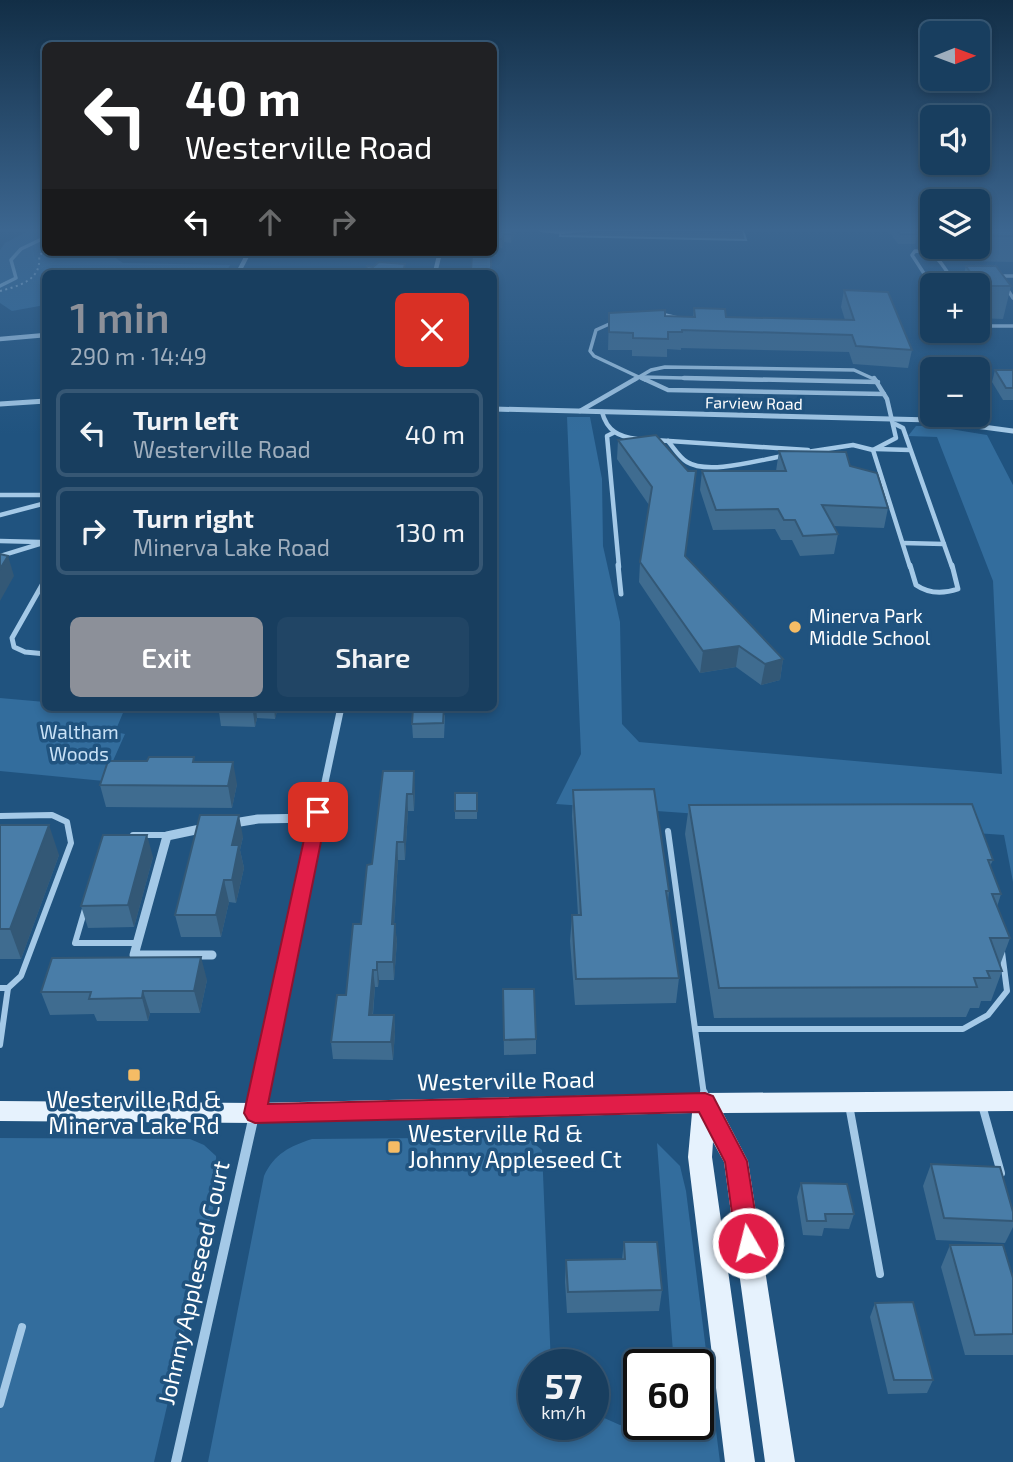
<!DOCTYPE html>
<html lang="en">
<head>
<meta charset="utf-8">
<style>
	body { margin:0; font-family:"Exo 2",sans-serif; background:#214565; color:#f1f3f6; height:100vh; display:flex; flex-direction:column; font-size:26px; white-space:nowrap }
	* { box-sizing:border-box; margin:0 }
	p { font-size:23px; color:#9faebd }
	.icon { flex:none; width:38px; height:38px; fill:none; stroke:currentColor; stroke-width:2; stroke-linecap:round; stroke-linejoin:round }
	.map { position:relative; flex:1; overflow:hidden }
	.panel { position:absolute; left:42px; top:270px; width:455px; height:441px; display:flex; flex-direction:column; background:#183e5f; border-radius:10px; box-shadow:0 4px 10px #0003,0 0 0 2px #365774 }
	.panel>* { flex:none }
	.top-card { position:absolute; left:42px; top:42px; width:455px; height:214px; border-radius:10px; box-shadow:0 4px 10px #0003,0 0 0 2px #365774; background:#202124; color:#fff; overflow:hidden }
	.needle { width:46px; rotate:89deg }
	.tools { position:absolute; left:920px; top:21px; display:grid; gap:14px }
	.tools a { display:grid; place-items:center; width:70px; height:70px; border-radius:10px; background:#183e5f; box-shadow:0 4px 10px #0003,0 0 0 2px #365774; font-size:35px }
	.speed { position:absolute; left:518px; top:1349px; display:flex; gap:14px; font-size:35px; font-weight:700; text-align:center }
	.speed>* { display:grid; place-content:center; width:91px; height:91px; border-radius:50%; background:#183e5f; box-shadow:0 4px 10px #0003,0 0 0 2px #365774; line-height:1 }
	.speed small { font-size:18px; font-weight:400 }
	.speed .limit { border:4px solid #111; border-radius:10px; background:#fff; color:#111 }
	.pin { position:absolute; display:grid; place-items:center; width:60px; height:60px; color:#fff; margin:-30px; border-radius:14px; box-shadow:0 4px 10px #0006 }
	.me { position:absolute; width:77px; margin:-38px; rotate:352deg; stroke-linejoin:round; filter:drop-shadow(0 0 5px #0008) }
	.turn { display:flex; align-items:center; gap:24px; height:147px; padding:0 28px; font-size:32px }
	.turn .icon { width:91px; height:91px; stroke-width:2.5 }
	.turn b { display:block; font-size:49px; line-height:60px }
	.lanes { display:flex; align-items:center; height:66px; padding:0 28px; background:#0003; justify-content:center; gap:35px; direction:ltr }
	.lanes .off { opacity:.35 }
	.round { display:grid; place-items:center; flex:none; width:74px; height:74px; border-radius:10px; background:#214565 }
	.headline { display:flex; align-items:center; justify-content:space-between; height:119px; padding:0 28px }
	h1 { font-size:42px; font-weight:600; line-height:52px; color:#8c9099 }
	.action { display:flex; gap:14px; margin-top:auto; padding:14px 28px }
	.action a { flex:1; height:80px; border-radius:10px; background:#8c9099; color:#fff; font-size:28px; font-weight:600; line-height:80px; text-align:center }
	.action a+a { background:#214565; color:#f1f3f6 }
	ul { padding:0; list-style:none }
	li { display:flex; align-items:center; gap:21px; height:88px; margin:0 14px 10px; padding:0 14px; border:4px solid #365774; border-radius:10px }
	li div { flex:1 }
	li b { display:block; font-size:26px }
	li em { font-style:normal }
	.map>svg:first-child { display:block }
	.green { fill:#336d9d }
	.water { fill:#527797; stroke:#98c6e9; stroke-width:2 }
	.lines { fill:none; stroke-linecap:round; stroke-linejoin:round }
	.stream { stroke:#98c6e9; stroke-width:3.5 }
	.path { stroke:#a4c9e7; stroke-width:2; stroke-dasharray:2 3.5; stroke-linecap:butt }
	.service-far4 { stroke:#a4c9e7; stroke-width:3.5 }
	.service-far3 { stroke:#a4c9e7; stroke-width:4.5 }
	.service-far2 { stroke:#a4c9e7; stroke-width:5 }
	.service-far1 { stroke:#a4c9e7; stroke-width:6 }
	.service { stroke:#a4c9e7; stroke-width:8 }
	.minor-far4 { stroke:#a4c9e7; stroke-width:4.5 }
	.minor-far3 { stroke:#a4c9e7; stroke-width:5 }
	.minor-far2 { stroke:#a4c9e7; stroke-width:7 }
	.minor-far1 { stroke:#a4c9e7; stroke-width:9 }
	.minor { stroke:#a4c9e7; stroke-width:10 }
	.primary { fill:#e6f2fd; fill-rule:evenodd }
	.wall { fill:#3f6c90 }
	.shaded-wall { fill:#335876 }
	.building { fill:#497da8; stroke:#335876; stroke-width:2 }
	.route { fill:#e11d48; stroke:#92132f; stroke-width:2 }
	.poi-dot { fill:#f5bc65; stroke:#20537f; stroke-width:2.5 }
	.labels { text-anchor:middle; stroke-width:7; stroke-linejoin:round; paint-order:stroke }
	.far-street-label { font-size:16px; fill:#fff; stroke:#20537f }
	.poi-label { font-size:19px; fill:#fff; stroke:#20537f; text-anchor:start }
	.park-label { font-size:19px; fill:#c8e1f6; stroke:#20537f }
	.near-street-label { font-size:23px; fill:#fff; stroke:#20537f }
	.near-poi-label { font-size:23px; fill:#fff; stroke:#20537f }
</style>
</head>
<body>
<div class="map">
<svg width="1013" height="1462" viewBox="0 0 1013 1462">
	<rect width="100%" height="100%" fill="#20537f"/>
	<g class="green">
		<polygon points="30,230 45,230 46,252 107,252 123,263 230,265 226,273 46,273 45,305 12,311 0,303 0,250 5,243"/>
		<polygon points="567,417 590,417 602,479 603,546 620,622 622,724 639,742 1002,774 993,581 937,437 908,436 916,426 932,426 987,435 1013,485 1013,882 1004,835 556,804 581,754"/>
		<polygon points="0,698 45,702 46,707 125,708 115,732 125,734 104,781 0,771"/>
		<path d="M526 1137 542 1150 551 1365H534V1424H593V1413L620 1425 698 1424V1365H674L657 1143 680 1166 686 1191 720 1462H208L264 1176C274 1154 290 1146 312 1139Z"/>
		<polygon points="0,1138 190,1139 204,1145 216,1156 218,1187 154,1462 0,1462"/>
	</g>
	<polygon class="water" points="561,230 743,230 746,240 560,236"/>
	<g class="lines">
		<polyline class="stream" points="0,286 16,278 11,260 21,249 46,237"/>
		<path class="path" d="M0 291C19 286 42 280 39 256L46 249"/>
		<g class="service-far4">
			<polyline points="911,231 933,231"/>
			<polyline points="564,232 588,230"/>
			<path d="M925 275 912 255 915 251C934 251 940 260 949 275"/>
			<polyline points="998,276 1013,276"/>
			<polyline points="933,285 929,289 933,296"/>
			<polyline points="934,285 925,275 970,275"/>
			<polyline points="1006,287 1013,298"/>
			<polyline points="661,314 678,318 674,320"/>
			<polyline points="616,321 596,330 590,351 594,356 645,380"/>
			<polyline points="978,326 1013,326"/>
			<polyline points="643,377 767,380"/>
			<polyline points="634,380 651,370 665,367 854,370 876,380"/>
		</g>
		<g class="service-far3">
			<polyline points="642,378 668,390 884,394"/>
			<polyline points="684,378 878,382"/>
			<polyline points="580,411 637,378"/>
			<path d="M602 412C607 431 619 437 637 439"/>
			<polyline points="895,424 903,428 952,567"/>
			<polyline points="613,433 607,436 619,567"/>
			<polyline points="654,440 808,450"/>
			<path d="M668 441C674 448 679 457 687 462 708 475 759 460 783 456"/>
			<polyline points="876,449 910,450"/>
			<polyline points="873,450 896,438 887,399 874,378"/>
			<polyline points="807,452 853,445 873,450 910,567"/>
			<polyline points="0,495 46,495"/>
			<polyline points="0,515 46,503"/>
			<polyline points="0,541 40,542"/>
			<polyline points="903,543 944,544"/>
			<polyline points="0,556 46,542"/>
		</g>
		<g class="service-far2">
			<polyline points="618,565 621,594"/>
			<path d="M910 565 916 585C929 594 943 594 958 589L952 565"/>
			<polyline points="46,578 12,638 14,647 25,652 46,654"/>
		</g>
		<g class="service-far1">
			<polyline points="0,816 52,815 67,822 71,843 21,976 8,988"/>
			<polyline points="668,831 704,1095"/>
			<polyline points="133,835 169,835"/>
			<polyline points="85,909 75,943 138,943"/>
			<polyline points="0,988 8,988 0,1045"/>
			<polyline points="697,1029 963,1029 988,1015 1007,991 1002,952"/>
		</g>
		<g class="service">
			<polyline points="704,1093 705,1099"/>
			<polyline points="849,1105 880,1274"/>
			<polyline points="982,1105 1001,1173"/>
			<polyline points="0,1404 22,1327"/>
		</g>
		<g class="minor-far4">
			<polyline points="541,230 564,232"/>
			<polyline points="238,273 249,252"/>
			<polyline points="435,273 440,252"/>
			<polyline points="0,339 46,335"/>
		</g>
		<g class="minor-far3">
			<polyline points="0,404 46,401"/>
			<polyline points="494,409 931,420 1013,431"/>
		</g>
		<polyline class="minor-far2" points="321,801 341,707"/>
		<g class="minor-far1">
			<polyline points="234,823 258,819 317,818"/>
			<polyline points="205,828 167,836 134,955 212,955"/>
			<polyline points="259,1095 321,799"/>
		</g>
		<polyline class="minor" points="176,1462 259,1093"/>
		<polygon class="primary" points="1013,1091 1013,1111 723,1113 748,1161 795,1462 765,1462 724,1162 713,1142 712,1157 755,1462 725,1462 688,1157 692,1113 255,1123 0,1121 0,1101 255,1103 705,1093"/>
	</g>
	<g class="wall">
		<polygon points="494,230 515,230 515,233 511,243 504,242 502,248 496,247 496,256 472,252 494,252"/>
		<polygon points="888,230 915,230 918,234 915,244 898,244"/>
		<polygon points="978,230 1013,230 1013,262 963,261 953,247 978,247"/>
		<polygon points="966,266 1011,286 1003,319 978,318 978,285 961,285"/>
		<polygon points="844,290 912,350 908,368 853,364 849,352 681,348 681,350 667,349 667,357 632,356 632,350 608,350 609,313 693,317 694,308 726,317 845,320 841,307"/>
		<polygon points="494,309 497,309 498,352 494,352"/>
		<polygon points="995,370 1013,371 1013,400 1003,400 992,382"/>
		<polygon points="618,440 694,490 685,556 783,659 780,680 761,685 736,667 700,673 639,582 640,562 649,505 617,459"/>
		<polygon points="779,451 850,466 888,508 884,528 833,526 838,534 834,554 800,556 792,540 781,540 775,529 713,530 700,490 702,471 776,471"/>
		<polygon points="220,707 278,707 275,719 257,718 255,727 221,726 219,712"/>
		<polygon points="445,715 444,738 413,738 412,724"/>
		<polygon points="195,762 237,784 232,808 106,807 100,785"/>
		<polygon points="383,771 415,788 414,811 408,811 405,860 398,860 394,924 397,941 394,980 379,980 378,987 375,987 373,1015 394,1015 395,1032 393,1060 333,1059 331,1042 346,995 361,924 372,864"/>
		<polygon points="573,790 669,891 668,902 679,978 676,1003 575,1005 570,941 572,915 578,915 572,816"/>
		<rect x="455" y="793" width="22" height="26"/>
		<polygon points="689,805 993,860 990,866 1001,894 997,907 1010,938 1000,965 1002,971 991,1001 981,1001 979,1008 970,1008 966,1017 714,1018 685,834"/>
		<polygon points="0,825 59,855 21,959 0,959"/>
		<polygon points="243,837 240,850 244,868 236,903 229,902 221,937 181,937 175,915"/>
		<polygon points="153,857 134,927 88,928 81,906"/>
		<polygon points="207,980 200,1013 150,1013 148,1021 97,1021 94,1014 50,1015 41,992"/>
		<polygon points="503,989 536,1039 536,1054 504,1055"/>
		<polygon points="931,1164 1013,1212 1013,1227 1005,1243 936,1240 923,1186"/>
		<polygon points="801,1183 854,1214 849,1229 824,1228 822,1236 803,1235 797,1197"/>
		<polygon points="624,1242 662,1290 659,1311 567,1313 565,1282 566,1260 622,1259"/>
		<polygon points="950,1245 1013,1278 1013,1355 965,1355 941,1267"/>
		<polygon points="875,1303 933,1380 927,1393 888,1394 870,1317"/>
	</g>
	<g class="shaded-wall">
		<polygon points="513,230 515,230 515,233 511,243 511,234"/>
		<polygon points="504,234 504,242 502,248 502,239"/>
		<polygon points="8,556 14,576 0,601 0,569"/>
		<polygon points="739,646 736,667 700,673 703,651"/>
		<polygon points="783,659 780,680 761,685 765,664"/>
		<polygon points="254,707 256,707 257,718 255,727 253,712"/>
		<polygon points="274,707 278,707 275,719"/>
		<polygon points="233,762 237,784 232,808 228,786"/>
		<polygon points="414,771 415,788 414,811 413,794"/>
		<polygon points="407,794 408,811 405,860 404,842"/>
		<polygon points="239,815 243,837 240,850 244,868 236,903 232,880 232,845"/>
		<polygon points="49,825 59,855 21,959 10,929"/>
		<polygon points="147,835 153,857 134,927 128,905"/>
		<polygon points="397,842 398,860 393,941 392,924"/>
		<polygon points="224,880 229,902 221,937 216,915"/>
		<polygon points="395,924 397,941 394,980 393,962"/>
		<polygon points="201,957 207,980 200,1013 194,991"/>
		<polygon points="377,962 379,980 378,987 377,970"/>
		<polygon points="373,970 375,987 371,1032 369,1015"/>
		<polygon points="143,991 150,1013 148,1021 142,998"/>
		<polygon points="394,1015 395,1032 393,1060 391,1042"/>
	</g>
	<g class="building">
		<polygon points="494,230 513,230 511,234 504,234 502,239 496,239 496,248 494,248"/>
		<polygon points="897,230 915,230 918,234 900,234"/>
		<polygon points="978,230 1013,230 1013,236 978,235"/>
		<polygon points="472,252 491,252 491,273 471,273"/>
		<polygon points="379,262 405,264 403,273 365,273 367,266 373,267"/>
		<polygon points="966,266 996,266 1011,286 979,286"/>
		<polygon points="844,290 888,292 912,350 856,346 852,335 682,330 682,332 668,332 668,339 633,338 633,333 609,332 609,313 665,310 665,316 695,317 694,308 725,309 726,317 854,320"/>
		<polygon points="494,309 497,309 498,343 494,343"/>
		<polygon points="995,370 1013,370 1013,388 1006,388"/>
		<polygon points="656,435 688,471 696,471 685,556 783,659 765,664 739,646 703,651 640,562 652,487 618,440"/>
		<polygon points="779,451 846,452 850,466 877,473 888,508 822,505 838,534 803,536 795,520 784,520 778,509 716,510 702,471 786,471"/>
		<polygon points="0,554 8,556 0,569"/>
		<polygon points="220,707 254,707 253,712 219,712"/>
		<polygon points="413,707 444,707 443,723 412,724"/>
		<polygon points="149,757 194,757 193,762 233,762 228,786 100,785 108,761 147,761"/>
		<polygon points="383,771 414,771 413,794 407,794 404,842 397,842 392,924 395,924 393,962 377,962 377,970 373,970 369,1015 394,1015 391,1042 331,1042 337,995 346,995 353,924 361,924 367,865 372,864"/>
		<polygon points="654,789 669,891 666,891 679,978 576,979 572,915 581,915 573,790"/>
		<rect x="455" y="793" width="22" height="18"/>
		<polygon points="972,804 993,860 988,860 1001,894 992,894 1010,938 990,938 1002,971 987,971 990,978 974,978 977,987 719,988 689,805"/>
		<polygon points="200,815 239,815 232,845 239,845 232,880 224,880 216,915 175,915"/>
		<polygon points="0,825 49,825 10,929 0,929"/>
		<polygon points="103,835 147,835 128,905 81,906"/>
		<polygon points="201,957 194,991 143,991 142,998 89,999 91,992 41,992 52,958"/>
		<polygon points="503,989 534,989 536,1039 504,1040"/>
		<polygon points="931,1164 1000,1167 1013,1212 1013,1221 944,1218"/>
		<polygon points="801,1183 847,1184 854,1214 825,1214 826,1221 807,1221"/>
		<polygon points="624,1242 657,1242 662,1290 568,1292 566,1260 625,1259"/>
		<polygon points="950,1245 1003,1245 1013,1278 1013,1334 975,1335"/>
		<polygon points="913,1302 933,1380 894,1380 875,1303"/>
	</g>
	<linearGradient id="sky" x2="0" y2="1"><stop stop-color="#122e46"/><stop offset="0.53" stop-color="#3c6690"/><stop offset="1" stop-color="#3c6690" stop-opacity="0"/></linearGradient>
	<rect width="1013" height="434" fill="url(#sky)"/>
	<polygon class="route" points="318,806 327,812 268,1104 705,1093 713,1096 747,1161 760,1243 756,1250 748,1254 740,1250 736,1243 725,1162 699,1112 255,1123 248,1120 244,1113 310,812"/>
	<g class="poi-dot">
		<circle cx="795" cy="627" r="7"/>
		<rect x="127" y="1068" width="14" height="14" rx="3.5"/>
		<rect x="387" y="1140" width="14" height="14" rx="3.5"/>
	</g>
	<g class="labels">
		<g class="far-street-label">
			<text transform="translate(754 403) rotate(1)" y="6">Farview Road</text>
		</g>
		<g class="poi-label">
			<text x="809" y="623">Minerva Park<tspan x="809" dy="22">Middle School</tspan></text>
		</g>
		<g class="park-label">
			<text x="79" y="739">Waltham<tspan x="79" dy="22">Woods</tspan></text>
		</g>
		<g class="near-street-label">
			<text transform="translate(506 1081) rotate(-1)" y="8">Westerville Road</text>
			<text transform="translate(194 1283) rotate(-77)" y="8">Johnny Appleseed Court</text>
		</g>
		<g class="near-poi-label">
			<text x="134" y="1108">Westerville Rd &amp;<tspan x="134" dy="26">Minerva Lake Rd</tspan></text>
			<text x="408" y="1142" text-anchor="start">Westerville Rd &amp;<tspan x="408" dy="26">Johnny Appleseed Ct</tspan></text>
		</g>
	</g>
</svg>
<div class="tools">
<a><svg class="needle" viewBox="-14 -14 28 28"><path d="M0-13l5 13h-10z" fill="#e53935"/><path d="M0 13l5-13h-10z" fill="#9faebd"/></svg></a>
<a><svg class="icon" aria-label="sound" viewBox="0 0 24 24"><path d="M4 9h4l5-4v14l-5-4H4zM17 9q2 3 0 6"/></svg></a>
<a><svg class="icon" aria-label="layers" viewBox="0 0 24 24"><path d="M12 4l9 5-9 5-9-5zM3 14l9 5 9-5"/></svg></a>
<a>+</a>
<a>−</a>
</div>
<div class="speed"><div>57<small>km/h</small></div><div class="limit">60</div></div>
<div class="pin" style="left:318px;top:812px;background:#d93025"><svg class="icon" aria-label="arrive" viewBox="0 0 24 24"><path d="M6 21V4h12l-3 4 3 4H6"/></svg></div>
<svg class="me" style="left:748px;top:1243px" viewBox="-20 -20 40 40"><circle r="17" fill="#e11d48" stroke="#fff" stroke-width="3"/><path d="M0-11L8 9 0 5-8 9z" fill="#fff"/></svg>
<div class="top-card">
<div class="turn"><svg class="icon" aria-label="left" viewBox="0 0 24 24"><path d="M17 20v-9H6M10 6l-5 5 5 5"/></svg><div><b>40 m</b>Westerville Road</div></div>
<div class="lanes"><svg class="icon" aria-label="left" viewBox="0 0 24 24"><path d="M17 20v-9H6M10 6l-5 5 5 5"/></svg><svg class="icon off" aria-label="ahead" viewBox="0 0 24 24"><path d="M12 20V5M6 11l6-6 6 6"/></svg><svg class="icon off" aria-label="right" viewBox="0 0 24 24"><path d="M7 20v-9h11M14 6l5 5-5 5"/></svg></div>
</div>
<section class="panel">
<div class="headline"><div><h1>1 min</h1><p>290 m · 14:49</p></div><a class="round" style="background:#d93025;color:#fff"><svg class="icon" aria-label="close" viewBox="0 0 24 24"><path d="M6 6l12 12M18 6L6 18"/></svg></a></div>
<ul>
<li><svg class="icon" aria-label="left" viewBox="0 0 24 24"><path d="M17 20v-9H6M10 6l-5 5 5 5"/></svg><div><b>Turn left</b><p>Westerville Road</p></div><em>40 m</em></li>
<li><svg class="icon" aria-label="right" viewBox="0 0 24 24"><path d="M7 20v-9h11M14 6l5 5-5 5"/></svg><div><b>Turn right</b><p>Minerva Lake Road</p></div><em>130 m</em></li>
</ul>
<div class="action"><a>Exit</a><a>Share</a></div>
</section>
</div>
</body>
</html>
